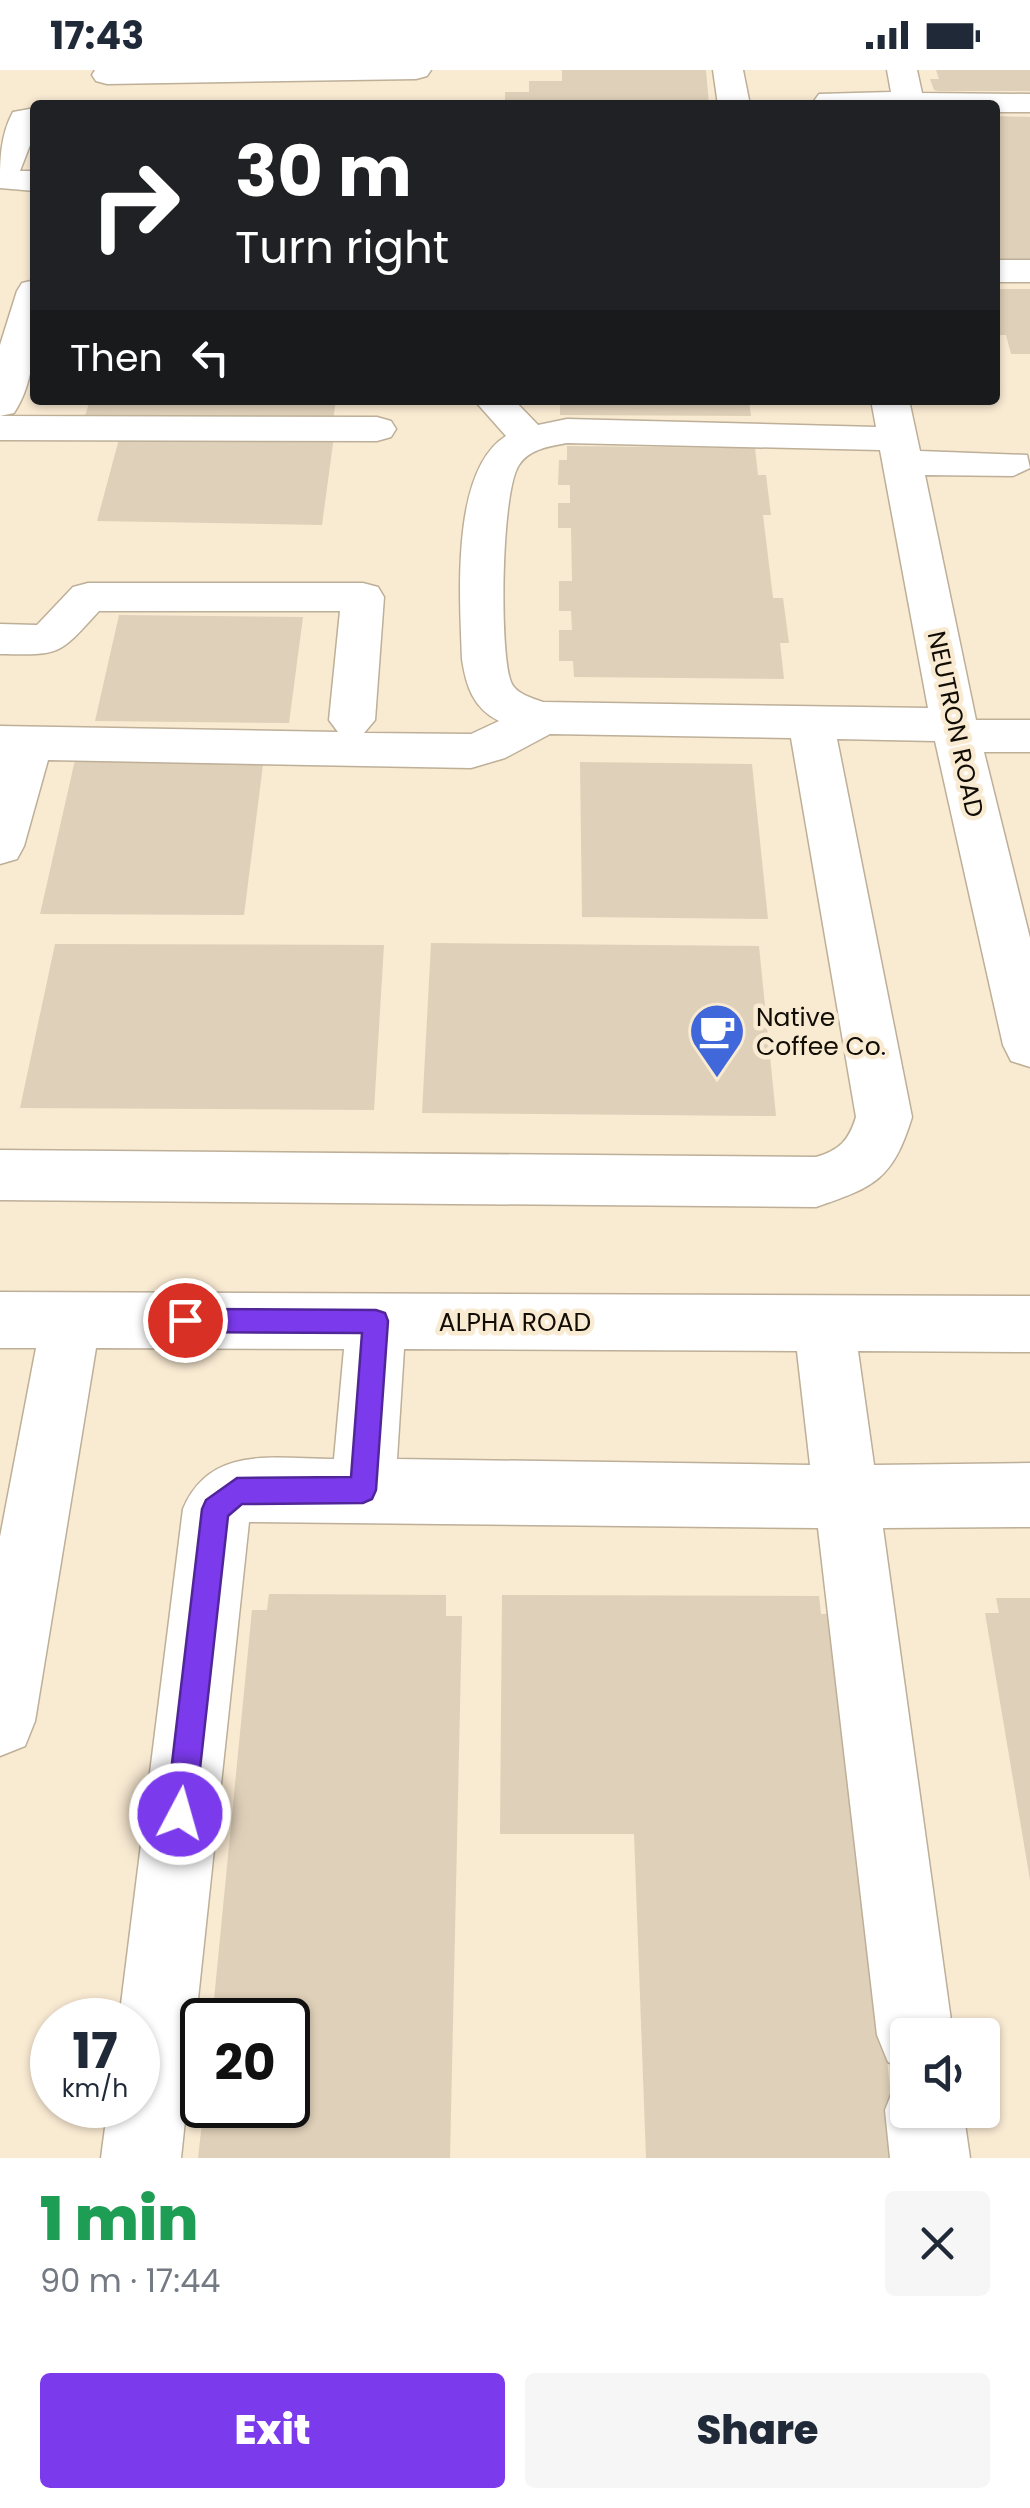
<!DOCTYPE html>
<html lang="en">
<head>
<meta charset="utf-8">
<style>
	body { margin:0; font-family:Poppins,sans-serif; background:#f6f6f7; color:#1f2937; height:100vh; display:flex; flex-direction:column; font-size:38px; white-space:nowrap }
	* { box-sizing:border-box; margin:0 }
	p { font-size:32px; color:#747a83 }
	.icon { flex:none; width:55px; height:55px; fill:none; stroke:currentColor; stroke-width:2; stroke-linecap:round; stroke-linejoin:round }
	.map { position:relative; height:2088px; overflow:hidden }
	.details { display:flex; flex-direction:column; background:#fff; flex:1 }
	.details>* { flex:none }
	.guide { position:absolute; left:30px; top:30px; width:970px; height:305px; border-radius:10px; box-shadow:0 2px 8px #0004; background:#202124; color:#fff; overflow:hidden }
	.buttons { position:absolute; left:890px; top:1948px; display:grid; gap:20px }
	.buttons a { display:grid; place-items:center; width:110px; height:110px; border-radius:10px; background:#fff; box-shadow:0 2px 8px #0004; font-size:50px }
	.speed { position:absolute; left:30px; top:1928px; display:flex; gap:20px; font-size:50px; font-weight:700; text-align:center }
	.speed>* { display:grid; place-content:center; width:130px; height:130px; border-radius:50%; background:#fff; box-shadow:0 2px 8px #0004; line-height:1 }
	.speed small { font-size:25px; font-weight:400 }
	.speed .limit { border:5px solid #111; border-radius:15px; background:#fff; color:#111 }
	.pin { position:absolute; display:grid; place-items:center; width:85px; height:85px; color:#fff; margin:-42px; border:5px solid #fff; border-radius:50%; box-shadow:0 2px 10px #0007 }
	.me { position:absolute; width:110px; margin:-55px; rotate:6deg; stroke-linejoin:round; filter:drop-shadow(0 0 8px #0008) }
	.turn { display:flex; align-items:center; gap:35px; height:210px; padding:0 40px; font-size:45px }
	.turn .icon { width:130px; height:130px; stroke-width:2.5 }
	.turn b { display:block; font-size:70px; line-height:85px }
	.then { display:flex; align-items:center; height:95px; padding:0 40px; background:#0003; gap:20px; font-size:38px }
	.round { display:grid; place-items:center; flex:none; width:105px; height:105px; border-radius:10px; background:#f6f6f7 }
	.summary { display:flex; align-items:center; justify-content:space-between; height:170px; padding:0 40px }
	h1 { font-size:60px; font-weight:800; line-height:75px; color:#1e9e55 }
	.primary-button { display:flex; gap:20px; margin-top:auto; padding:20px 40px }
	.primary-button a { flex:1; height:115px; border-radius:10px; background:#7c3aed; color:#fff; font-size:40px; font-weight:800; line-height:115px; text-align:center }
	.primary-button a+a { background:#f6f6f7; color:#1f2937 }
	.status { display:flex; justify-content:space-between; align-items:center; height:70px; padding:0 50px; background:#fff; direction:ltr }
	.status svg { height:28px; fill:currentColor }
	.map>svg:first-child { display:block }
	.building { fill:#dfd0b9 }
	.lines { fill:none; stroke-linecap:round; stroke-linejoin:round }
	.minor-casing { stroke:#bdaf98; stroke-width:3 }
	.minor { fill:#fff; fill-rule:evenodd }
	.route { fill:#7c3aed; stroke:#51269a; stroke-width:2.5 }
	.labels { text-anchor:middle; stroke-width:9; stroke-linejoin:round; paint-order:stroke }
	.street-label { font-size:25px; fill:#110d05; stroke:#f9ead2 }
	.poi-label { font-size:25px; fill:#110d05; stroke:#f9ead2; text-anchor:start }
</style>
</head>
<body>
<div class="status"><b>17:43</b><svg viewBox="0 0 49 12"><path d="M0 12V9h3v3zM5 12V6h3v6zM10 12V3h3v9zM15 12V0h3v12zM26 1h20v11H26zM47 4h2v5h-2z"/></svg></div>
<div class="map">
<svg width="1030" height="2088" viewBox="0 0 1030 2088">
	<rect width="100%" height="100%" fill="#f9ead2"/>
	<g class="building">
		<polygon points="562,0 706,0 709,35 505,35 505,22 529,22 529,11 562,11"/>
		<polygon points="936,0 1030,0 1030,21 938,21 934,20 930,9 939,9"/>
		<polygon points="239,30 376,31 375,35 238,35"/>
		<polygon points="995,46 1030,47 1030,194 995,193"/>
		<polygon points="995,219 1030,219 1030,284 1011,284 1006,265 995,265 995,239 1000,239"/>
		<polygon points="90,330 336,330 333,351 84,349"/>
		<polygon points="560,330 749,330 751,346 560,345"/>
		<polygon points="334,366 322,455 97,451 119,369"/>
		<polygon points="567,376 755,378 758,405 766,405 771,445 763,445 773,528 783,528 789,573 780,573 784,609 574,607 573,591 559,591 559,560 572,560 571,541 559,541 559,511 572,511 571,458 558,458 558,433 570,433 570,415 558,415 559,390 567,390"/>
		<polygon points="119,545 303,547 289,653 95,651"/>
		<polygon points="75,690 259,691 259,695 263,695 244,845 40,844"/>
		<polygon points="580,692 752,694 768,849 582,847"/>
		<polygon points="431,873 759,876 776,1046 422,1043"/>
		<polygon points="55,874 384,875 374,1040 20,1038"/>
		<polygon points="269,1524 446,1525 446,1546 462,1546 450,2088 198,2088 204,2035 288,2035 288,1950 212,1950 252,1540 267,1540"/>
		<polygon points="502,1525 819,1526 821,1544 837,1544 898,2088 646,2088 634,1764 500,1764"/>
		<polygon points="996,1528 1030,1528 1030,1810 985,1543 999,1543"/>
	</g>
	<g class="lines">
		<g class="minor-casing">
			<g id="minor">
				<polygon points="95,0 431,0 427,6 416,9 107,14 96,11 92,5"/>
				<polygon points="713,0 743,0 750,35 718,35"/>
				<polygon points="887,0 917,0 922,23 1030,24 1030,42 995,42 995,35 817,35 814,31 819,24 891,22"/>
				<path d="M35 38V62L20 101H35V121L0 118C0 91 0 66 13 42Z"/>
				<rect x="995" y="190" width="35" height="22"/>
				<path d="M35 210C35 254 39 305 14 343L0 346 377 347 391 351 396 359 391 367 377 371 0 370V275L17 221 22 213Z"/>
				<path d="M474 330H514L538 355 567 349 876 357 871 330H909L920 381 1027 385 1030 398 1013 406 925 405 976 650H1030V682H984L1030 868V997L1011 991 1003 975 935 671 837 669 912 1047C893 1109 875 1117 816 1137L0 1130V1080L816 1087C840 1080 849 1070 856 1047L791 668 550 664 505 688 471 698 48 690 24 776 17 789 0 794V656L338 662 329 650 340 541H99C58 586 61 585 0 584V554L37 555 73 517 88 513H363L378 517 384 527 375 650 364 663 471 664 499 651C473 638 466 616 462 589 460 529 450 401 506 366ZM567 373 880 380 928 638 543 632C532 628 516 624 511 612 499 582 501 421 519 395 529 379 550 376 567 373Z"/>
				<path d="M0 1222 1030 1226V1282L858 1281 874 1395 1030 1393V1457L883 1458 953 1965H908V2000L888 1992 877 1965 818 1458 249 1452 181 2088H101L108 2035H138V1950H119L183 1439C210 1374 275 1389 334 1389L344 1279 96 1278 35 1651 25 1676 0 1686V1467L36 1278H0ZM404 1279 797 1281 810 1395 397 1389Z"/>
				<polygon points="908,2008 908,2040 963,2040 970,2088 890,2088 885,2040 896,2012"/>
			</g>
		</g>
		<use href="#minor" class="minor"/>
	</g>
	<polygon class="route" points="185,1239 376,1240 385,1243 388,1251 376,1420 372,1429 363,1433 242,1434 228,1446 195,1744 191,1755 180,1759 170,1755 166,1744 202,1439 206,1430 237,1408 351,1407 362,1263 185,1262 176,1258 173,1250 176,1242"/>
	<defs>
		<g id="cafe-pin" transform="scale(2.875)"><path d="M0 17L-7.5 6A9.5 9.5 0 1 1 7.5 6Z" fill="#4168da" stroke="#f9ead2"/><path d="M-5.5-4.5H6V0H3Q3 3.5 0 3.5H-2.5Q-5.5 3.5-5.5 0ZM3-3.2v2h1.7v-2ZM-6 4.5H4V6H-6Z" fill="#fff"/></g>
	</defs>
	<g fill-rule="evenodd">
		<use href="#cafe-pin" x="717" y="961"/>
	</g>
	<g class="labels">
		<g class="street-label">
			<text transform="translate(956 654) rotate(78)" y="9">NEUTRON ROAD</text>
			<text x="515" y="1261">ALPHA ROAD</text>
		</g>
		<g class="poi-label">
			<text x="756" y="956">Native<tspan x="756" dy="29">Coffee Co.</tspan></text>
		</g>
	</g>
</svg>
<div class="buttons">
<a><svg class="icon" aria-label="sound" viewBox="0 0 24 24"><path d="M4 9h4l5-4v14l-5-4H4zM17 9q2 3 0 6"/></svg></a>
</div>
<div class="speed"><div>17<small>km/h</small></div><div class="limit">20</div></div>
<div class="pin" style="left:185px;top:1250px;background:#d93025"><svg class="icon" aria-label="arrive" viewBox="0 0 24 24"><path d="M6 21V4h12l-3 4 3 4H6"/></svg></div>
<svg class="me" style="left:180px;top:1744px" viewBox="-20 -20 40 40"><circle r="17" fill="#7c3aed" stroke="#fff" stroke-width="3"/><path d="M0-11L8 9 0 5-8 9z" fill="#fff"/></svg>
<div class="guide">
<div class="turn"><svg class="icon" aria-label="right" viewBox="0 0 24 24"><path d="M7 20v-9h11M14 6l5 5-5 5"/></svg><div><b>30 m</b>Turn right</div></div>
<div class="then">Then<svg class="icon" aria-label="left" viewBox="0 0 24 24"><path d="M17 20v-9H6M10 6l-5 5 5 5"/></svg></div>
</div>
</div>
<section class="details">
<div class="summary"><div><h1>1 min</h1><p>90 m · 17:44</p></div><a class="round"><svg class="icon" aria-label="close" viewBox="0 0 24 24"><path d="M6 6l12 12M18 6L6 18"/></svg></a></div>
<div class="primary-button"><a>Exit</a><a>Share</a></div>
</section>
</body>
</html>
